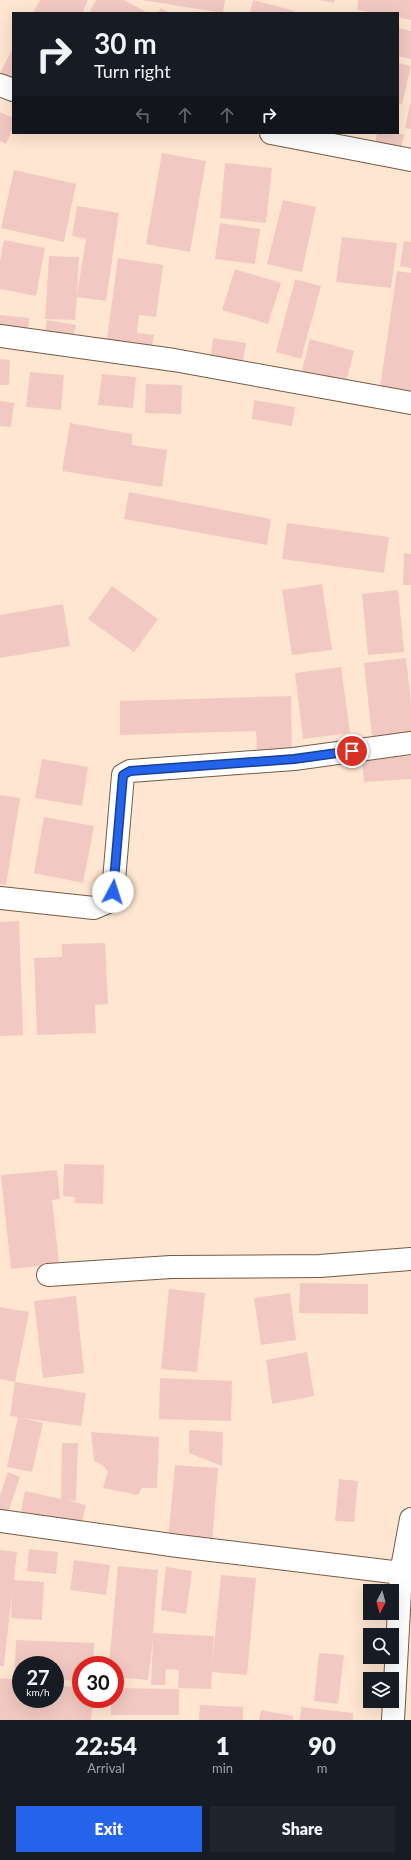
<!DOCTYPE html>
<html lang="en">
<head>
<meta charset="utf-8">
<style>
	body { margin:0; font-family:Lato,sans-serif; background:#20242c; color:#f1f3f6; height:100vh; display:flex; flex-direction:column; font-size:15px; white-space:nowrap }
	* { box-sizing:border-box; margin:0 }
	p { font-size:13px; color:#9ea1a6 }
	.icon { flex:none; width:22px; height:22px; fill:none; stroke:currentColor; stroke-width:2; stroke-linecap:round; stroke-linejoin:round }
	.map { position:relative; height:1720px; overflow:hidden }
	.drawer { display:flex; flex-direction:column; background:#171b24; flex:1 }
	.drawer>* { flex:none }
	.hud { position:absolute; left:12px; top:12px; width:387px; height:122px; border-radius:0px; box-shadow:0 4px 16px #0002; background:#171b24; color:#f1f3f6; overflow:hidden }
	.needle { width:26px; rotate:186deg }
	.fabs { position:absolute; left:363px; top:1584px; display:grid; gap:8px }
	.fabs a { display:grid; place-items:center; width:36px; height:36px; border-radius:0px; background:#171b24; box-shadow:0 4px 16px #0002; font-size:20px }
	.speed { position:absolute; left:12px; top:1656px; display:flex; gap:8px; font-size:20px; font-weight:700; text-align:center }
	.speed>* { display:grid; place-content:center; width:52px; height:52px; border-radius:50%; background:#171b24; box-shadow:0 4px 16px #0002; line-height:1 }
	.speed small { font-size:10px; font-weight:400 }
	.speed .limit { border:6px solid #d22; background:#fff; color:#111 }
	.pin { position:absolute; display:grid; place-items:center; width:34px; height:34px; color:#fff; margin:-17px; border:2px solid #fff; border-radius:50%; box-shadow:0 1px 4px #0007 }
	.me { position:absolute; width:44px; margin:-22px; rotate:5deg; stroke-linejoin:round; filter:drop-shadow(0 0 3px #0008) }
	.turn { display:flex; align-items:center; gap:14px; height:84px; padding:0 16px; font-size:18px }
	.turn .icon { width:52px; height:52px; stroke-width:2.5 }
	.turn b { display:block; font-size:28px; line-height:34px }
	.lanes { display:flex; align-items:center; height:38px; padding:0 16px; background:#0003; justify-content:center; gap:20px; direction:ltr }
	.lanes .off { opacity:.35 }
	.eta { display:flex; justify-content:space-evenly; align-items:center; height:68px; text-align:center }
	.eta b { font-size:24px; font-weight:800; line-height:28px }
	.action { display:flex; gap:8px; margin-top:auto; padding:8px 16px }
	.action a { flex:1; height:46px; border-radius:0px; background:#2563eb; color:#fff; font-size:16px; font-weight:800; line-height:46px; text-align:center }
	.action a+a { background:#20242c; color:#f1f3f6 }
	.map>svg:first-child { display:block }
	.building { fill:#f2c9c2 }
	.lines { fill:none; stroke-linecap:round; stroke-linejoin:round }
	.minor-casing { stroke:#755b45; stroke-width:24 }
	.minor { stroke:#fff; stroke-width:22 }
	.route-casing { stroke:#184099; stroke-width:10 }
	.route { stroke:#2563eb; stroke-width:7 }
</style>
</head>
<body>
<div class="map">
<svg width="411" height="1720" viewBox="0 0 411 1720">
	<rect width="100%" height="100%" fill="#ffe6d2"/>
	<g class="building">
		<polygon points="40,0 88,0 82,13 33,13"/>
		<polygon points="96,0 124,0 148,13 89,13"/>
		<polygon points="142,0 225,0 223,13"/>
		<polygon points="253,0 295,11 295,13 250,13"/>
		<polygon points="319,0 335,0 334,3"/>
		<polygon points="358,0 411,0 411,20 398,17 398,13 375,13 357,10"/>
		<polygon points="161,8 170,13 158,13"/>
		<polygon points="398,28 411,31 411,59 398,56"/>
		<polygon points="13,48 13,80 0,73"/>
		<polygon points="398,63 411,66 402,104 398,103"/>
		<polygon points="410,104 411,104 411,129 405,128"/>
		<polygon points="0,112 13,118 13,129 6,144 0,141"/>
		<polygon points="377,133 404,134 401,150 375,145"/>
		<polygon points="162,153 206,161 190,252 146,244"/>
		<polygon points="225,163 272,168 266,223 220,218"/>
		<polygon points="14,170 76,184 64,242 1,228"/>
		<polygon points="283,200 316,207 302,272 267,264"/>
		<polygon points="77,206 119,213 106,301 77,297 75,320 45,319 49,256 79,257 77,295 86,239 72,236"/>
		<polygon points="220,223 260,229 255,264 215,259"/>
		<polygon points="342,237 397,243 391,288 336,282"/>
		<polygon points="4,240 45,248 36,296 0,289 0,261"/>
		<polygon points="404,241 411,242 411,268 400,266"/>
		<polygon points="118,258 163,265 156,317 139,315 137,333 154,335 151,352 106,346"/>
		<polygon points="235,269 281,283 268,324 222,310"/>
		<polygon points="397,271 411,273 411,393 380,388"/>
		<polygon points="295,279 321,286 301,359 276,352"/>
		<polygon points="0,315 29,318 28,333 0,330"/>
		<polygon points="47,320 76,325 72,342 44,336"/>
		<polygon points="213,338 246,343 242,367 210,362"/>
		<polygon points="310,339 354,351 345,386 301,374"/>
		<polygon points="0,359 10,360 9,385 0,385"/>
		<polygon points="30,372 64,375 61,410 26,407"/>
		<polygon points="102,374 136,377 133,408 98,405"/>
		<polygon points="146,384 182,385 181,414 145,413"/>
		<polygon points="254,400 295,407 292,426 252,419"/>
		<polygon points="0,401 14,403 11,427 0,426"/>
		<polygon points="70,423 132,434 132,445 167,450 162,487 62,471"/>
		<polygon points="129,492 271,519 267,545 124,519"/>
		<polygon points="287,523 389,537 384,573 282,559"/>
		<polygon points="404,553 411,554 411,585 403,585"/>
		<polygon points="322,584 332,650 292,655 282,590"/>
		<polygon points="112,586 158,619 134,652 88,619"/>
		<polygon points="398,590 404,652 368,655 362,594"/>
		<polygon points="63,604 70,646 0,658 0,615"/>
		<polygon points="406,658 411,704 411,733 372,736 364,663"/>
		<polygon points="341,667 350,733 303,739 295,673"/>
		<polygon points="291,696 292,750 257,751 256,731 120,735 120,701"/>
		<polygon points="411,756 411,779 364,782 362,759"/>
		<polygon points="42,759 88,767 82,806 35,798"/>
		<polygon points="0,795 20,798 6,885 0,884"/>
		<polygon points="44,817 94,826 83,883 34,873"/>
		<polygon points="19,921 23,1035 0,1036 0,922"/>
		<polygon points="105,943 108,1004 95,1005 96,1033 37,1035 34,958 62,957 62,944"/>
		<polygon points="64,1164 104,1165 103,1204 75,1203 75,1197 63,1196"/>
		<polygon points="57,1170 60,1199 52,1200 59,1264 11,1269 1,1175"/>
		<polygon points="300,1283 368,1284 368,1314 299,1313"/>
		<polygon points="169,1289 205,1293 197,1372 161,1369"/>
		<polygon points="290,1293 296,1340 261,1345 254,1298"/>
		<polygon points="76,1296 84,1373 43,1378 34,1301"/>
		<polygon points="0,1307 29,1312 15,1382 86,1393 81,1426 22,1418 43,1423 32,1472 7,1467 18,1417 10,1416 15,1382 0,1379"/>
		<polygon points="307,1352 314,1396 272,1404 266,1360"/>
		<polygon points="160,1378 232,1381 231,1421 159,1419"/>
		<polygon points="189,1430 223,1432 222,1466 189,1453"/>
		<polygon points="91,1432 159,1437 157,1488 142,1488 138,1495 103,1488 108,1471 102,1465 94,1461"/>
		<polygon points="62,1443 78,1443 76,1501 67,1500 86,1505 80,1531 20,1517 25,1491 61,1499"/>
		<polygon points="175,1465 218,1468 212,1544 168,1540"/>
		<polygon points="8,1472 20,1477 7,1516 0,1513 0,1495"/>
		<polygon points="339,1479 358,1481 354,1522 335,1521"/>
		<polygon points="29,1549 58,1552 56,1574 27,1571"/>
		<polygon points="0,1550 17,1552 14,1580 44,1582 42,1620 11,1618 12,1593 4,1666 0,1666"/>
		<polygon points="74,1560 110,1565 106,1595 70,1590"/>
		<polygon points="118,1566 158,1570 153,1633 214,1636 212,1665 221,1575 256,1578 247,1675 212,1672 211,1689 178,1688 179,1670 166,1669 165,1685 151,1685 153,1639 148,1680 115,1677 115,1665 109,1665"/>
		<polygon points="166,1567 192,1571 186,1614 161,1610"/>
		<polygon points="16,1640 94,1643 93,1665 81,1665 81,1681 55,1680 55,1665 21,1665 21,1679 14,1678"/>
		<polygon points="319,1653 344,1655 338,1704 314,1701"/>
		<polygon points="0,1678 21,1680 21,1699 55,1699 55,1685 81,1688 81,1699 93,1699 91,1720 0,1720"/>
		<polygon points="115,1688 179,1689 179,1715 111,1715 111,1699 115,1699"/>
		<polygon points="200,1705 243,1707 243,1720 199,1720"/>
		<polygon points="301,1707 353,1713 353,1720 300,1720"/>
		<polygon points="261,1710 293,1716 293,1720 259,1720"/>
	</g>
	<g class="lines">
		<g class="minor-casing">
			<g id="minor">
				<polyline points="0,85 13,90"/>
				<polyline points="271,133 411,160"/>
				<polyline points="0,336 174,360 411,403"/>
				<polyline points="0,898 94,908 108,902 113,892 123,775 130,771 294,759 411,743"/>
				<polyline points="48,1275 171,1267 320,1266 411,1259"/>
				<polyline points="0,1521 178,1546 401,1573"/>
				<polyline points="393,1720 401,1573 411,1519"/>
			</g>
		</g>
		<use href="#minor" class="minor"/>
	</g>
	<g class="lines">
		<g class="route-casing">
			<polyline id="route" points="113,892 123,775 130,771 294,759 352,751"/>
		</g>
		<use href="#route" class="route"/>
	</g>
</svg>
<div class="fabs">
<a><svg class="needle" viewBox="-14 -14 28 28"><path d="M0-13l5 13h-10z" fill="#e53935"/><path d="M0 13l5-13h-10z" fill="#9ea1a6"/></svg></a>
<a><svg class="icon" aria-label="search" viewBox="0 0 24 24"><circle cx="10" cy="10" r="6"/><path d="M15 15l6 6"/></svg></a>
<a><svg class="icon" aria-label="layers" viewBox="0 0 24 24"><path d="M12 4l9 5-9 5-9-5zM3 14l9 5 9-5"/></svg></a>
</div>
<div class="speed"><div>27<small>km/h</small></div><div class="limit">30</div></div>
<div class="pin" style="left:352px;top:751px;background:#d93025"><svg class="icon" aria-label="arrive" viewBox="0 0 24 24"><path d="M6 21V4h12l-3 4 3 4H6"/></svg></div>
<svg class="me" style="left:113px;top:892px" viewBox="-20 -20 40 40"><circle r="19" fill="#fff"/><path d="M0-13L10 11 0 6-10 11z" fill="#2563eb"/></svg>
<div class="hud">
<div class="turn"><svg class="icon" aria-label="right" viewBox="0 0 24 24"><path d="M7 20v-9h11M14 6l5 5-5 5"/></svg><div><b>30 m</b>Turn right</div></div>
<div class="lanes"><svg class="icon off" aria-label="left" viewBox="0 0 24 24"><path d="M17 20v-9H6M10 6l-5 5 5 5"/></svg><svg class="icon off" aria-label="ahead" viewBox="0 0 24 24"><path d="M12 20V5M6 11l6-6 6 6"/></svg><svg class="icon off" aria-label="ahead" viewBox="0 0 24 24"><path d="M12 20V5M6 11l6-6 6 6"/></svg><svg class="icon" aria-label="right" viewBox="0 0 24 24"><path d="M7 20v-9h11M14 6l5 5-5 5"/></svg></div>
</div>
</div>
<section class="drawer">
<div class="eta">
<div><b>22:54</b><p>Arrival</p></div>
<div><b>1</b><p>min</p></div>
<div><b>90</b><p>m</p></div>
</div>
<div class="action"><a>Exit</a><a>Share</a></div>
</section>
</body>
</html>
